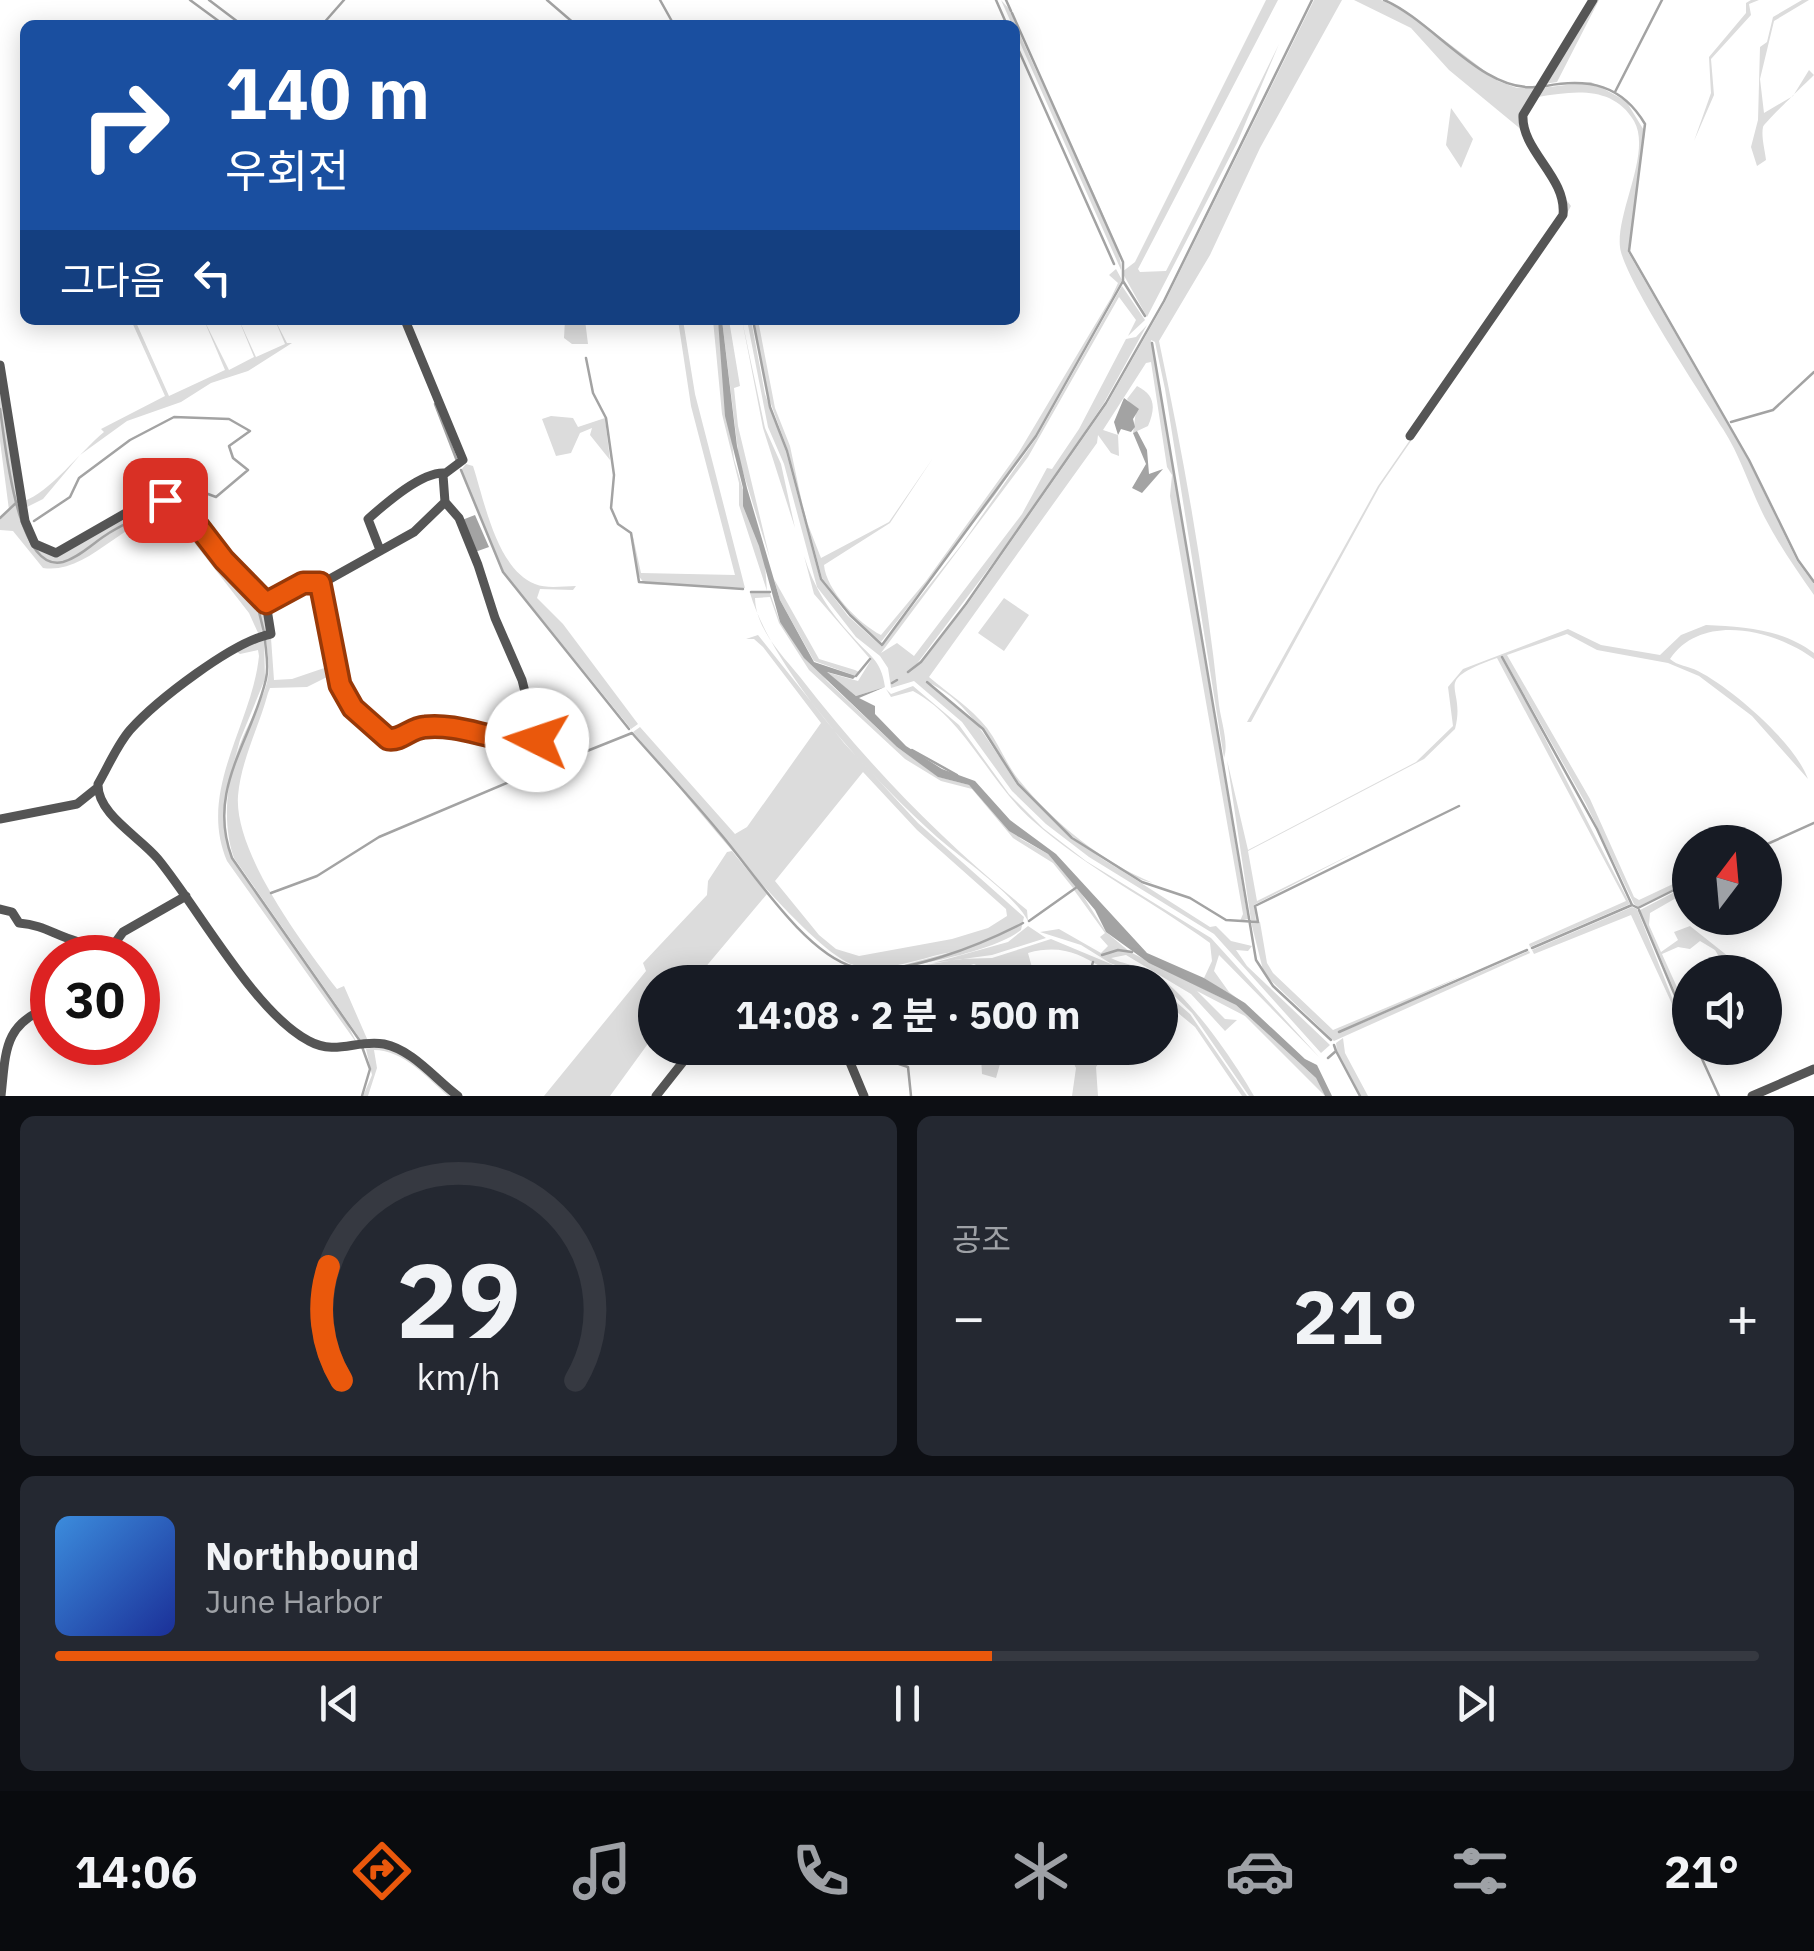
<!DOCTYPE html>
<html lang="ko">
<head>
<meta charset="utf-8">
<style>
  body { margin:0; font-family:"IBM Plex Sans","Noto Sans KR",sans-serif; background:#242831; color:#f1f3f6; height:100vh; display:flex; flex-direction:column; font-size:38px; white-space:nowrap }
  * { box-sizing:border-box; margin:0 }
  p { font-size:32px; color:#9ea1a6 }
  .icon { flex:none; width:55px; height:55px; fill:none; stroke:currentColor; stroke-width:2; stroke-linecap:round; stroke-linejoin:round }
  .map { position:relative; height:1096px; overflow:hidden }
  .panel { display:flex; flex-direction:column; gap:20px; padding:20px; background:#0d0f14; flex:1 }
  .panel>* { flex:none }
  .hud { position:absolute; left:20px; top:20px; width:1000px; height:305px; border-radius:15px; box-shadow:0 5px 25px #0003; background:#1a4fa0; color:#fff; overflow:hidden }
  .needle { width:65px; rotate:16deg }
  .tools { position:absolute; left:1672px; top:825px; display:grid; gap:20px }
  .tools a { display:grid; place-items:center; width:110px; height:110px; border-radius:50%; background:#171b24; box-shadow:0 5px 25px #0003; font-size:50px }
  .speed { position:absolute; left:30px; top:935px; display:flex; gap:20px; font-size:50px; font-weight:700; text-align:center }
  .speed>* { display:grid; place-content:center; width:130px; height:130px; border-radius:50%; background:#171b24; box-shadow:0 5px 25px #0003; line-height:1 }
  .speed .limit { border:15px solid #d22; background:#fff; color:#111 }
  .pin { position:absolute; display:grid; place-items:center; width:85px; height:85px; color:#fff; margin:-42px; border-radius:20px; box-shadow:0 5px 15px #0006 }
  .me { position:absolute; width:110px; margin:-55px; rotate:274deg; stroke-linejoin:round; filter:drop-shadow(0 0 8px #0008) }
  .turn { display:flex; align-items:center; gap:35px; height:210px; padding:0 40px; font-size:45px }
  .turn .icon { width:130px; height:130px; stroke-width:2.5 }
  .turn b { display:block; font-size:70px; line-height:85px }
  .then { display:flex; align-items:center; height:95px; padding:0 40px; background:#0003; gap:20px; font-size:38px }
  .big { font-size:75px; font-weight:700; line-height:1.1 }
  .panel .tile { flex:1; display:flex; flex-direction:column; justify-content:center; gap:15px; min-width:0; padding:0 35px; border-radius:15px; background:#242831 }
  .panel .dial { align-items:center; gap:0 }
  .dial svg { height:260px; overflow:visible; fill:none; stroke:#363941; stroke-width:7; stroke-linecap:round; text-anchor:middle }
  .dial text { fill:#f1f3f6; stroke:none }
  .song { display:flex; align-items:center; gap:30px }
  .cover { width:120px; height:120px; border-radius:15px; background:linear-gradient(135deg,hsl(210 70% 55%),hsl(230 70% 35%)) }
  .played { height:10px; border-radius:5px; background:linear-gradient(90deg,#ea580c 55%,#363941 55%) }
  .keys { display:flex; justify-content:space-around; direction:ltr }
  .heat { display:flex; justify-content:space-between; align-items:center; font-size:55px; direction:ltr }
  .panel .tiles { flex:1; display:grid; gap:20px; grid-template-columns:1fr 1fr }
  .tile:last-child { grid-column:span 2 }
  .trip { position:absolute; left:638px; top:965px; width:540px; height:100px; border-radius:50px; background:#171b24; box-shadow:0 5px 25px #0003; font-weight:700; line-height:100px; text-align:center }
  .tabs { display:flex; height:160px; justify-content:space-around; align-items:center; background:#090b0e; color:#9ea1a6 }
  .tabs .icon { width:70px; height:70px }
  .tabs .selected { color:#ea580c }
  .tabs b { font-size:45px; color:#f1f3f6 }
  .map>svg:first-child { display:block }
</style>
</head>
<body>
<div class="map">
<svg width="1814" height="1096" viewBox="0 0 1814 1096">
  <rect width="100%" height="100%" fill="#fff"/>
  <path fill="#dcdcdc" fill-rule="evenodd" d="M1001 0 1011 11C1024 55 1126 245 1121 270Z
    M1266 0H1278L1138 269 1140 272 1166 271C1205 196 1241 121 1279 44L1237 143 1147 317 1122 272 1135 262Z
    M1314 0H1342L1260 148 1210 255 1159 341C1184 459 1206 583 1219 705 1221 721 1229 743 1224 758L1165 389 1155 342 1151 340 1248 919 1240 921 1243 914 1170 496 1172 475 1167 467 1151 362 1146 363 1103 430 1118 435 1119 456 1111 453 1098 435 1097 443 929 677C948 693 971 708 987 728 999 744 1006 764 1019 780 1054 823 1102 862 1153 883 1107 872 1048 818 1018 782 988 746 972 701 925 681L983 730 1017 785 1072 839 1210 927 1216 926 1231 941 1252 946 1248 951 1236 950 1247 966 1330 1045 1321 1053 1214 934 1089 857 1046 824 1012 791 962 722 914 681 891 688 888 668 880 656 856 637 817 587 784 464 768 427 747 320H751L765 394 786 452 820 579 848 616 881 646 962 544 1037 437 1122 286 1145 320 1128 336 1136 320 1119 297 1028 457 881 653 897 643 914 656 1022 514 1047 468 1052 469 1079 429 1126 339 1136 337 1147 325 1104 403 1023 523 910 673 967 605 1107 404 1165 302Z
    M1354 0H1381L1410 14 1498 81 1517 88H1538L1529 100 1523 131 1449 70 1411 28Z
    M1594 0H1599L1557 82 1544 84Z
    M1751 0H1759L1749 4 1751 15 1711 59 1714 95 1694 141 1711 93 1709 57 1746 13V3Z
    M1802 0H1809L1774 21 1760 79 1764 113 1793 96 1809 70 1814 75C1806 83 1764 123 1763 127 1761 137 1765 150 1766 160L1757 166 1751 147 1758 120 1760 47 1767 42 1773 17Z
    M1591 82 1626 101 1645 132 1628 252 1748 460 1797 561 1814 584V595C1797 571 1779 545 1765 518 1750 489 1741 457 1723 429 1705 400 1623 277 1620 247 1616 212 1652 152 1634 121 1613 85 1573 91 1538 97L1541 88Z
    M1451 108 1473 139 1461 168 1446 145Z
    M1565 198 1571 206 1564 219 1380 486 1251 722H1247L1378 486 1550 238Z
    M1116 269 1122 280 1035 436 995 495 881 642 850 615 822 578 788 451 767 393 754 320H758L775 408 790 446 805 517 821 558 889 522 933 458 890 523 824 565C826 590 859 624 881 635L926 581 1019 452 1111 298 1118 283 1109 275Z
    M131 320H135L169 396 225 370 204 320 229 370 254 357 239 320 256 357 285 344 275 320 287 343H292L248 371 211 383 181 402 127 421 80 455 43 499 25 508 24 501C49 493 81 451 104 432L101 429 165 396Z
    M565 320H585L588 344H572L564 338Z
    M678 320H683L695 394 745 588 645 584 637 574 632 532 641 573 735 575 691 406Z
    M713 320H718L734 459 765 564 767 591 739 505V483L722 414Z
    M722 320H729L740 386 734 388 738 426 770 559 739 459Z
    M742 320 765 428 781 464 795 528 763 428Z
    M0 372C6 412 13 539 50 555L138 507 174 503 265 604 270 622 266 634 264 628 259 635 249 613 172 514C126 514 90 575 43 568L13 531 0 530V518L9 510 0 441Z
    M1137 386C1155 395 1156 407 1148 426L1133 433 1136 411 1127 399Z
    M551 416 573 418 578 427 605 418 610 460 590 435 592 428 580 433 571 453 556 456 542 419Z
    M466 464 473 466C485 503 497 569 535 584 547 589 563 586 576 586L573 590 540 589 537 598 563 624 638 724 631 729 504 572 461 470Z
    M804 556C814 588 829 611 852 636 869 656 881 659 885 687L856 696 826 672 858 681 871 660 814 594Z
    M774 579 819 659 855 670 859 672 856 676 814 661 780 600Z
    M750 593H770L780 622 827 681 897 747 939 777 969 785 1021 839 1048 854 1076 887 1073 888 1053 863 1013 838 972 789 941 781 905 759 809 670 779 623 770 597 755 598C756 629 781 654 800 677 869 766 939 838 1027 910L1028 921C1013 893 962 859 937 837 874 781 774 673 750 593Z
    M1004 598 1029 615 1004 651 978 633Z
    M1706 625C1745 627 1782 629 1814 653V659C1775 630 1702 612 1670 659 1678 666 1688 666 1698 671 1733 689 1795 743 1808 779L1752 716 1699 676 1668 663 1597 650 1567 634 1507 655 1590 799 1634 897 1639 900 1690 876V881L1638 907 1634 904 1586 804 1502 655 1630 904 1530 947 1529 944 1626 901 1497 658C1428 683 1467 684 1455 729L1424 759 1248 851 1257 901 1360 850 1254 905 1256 921 1251 920 1227 760 1248 850 1416 762 1453 726 1448 687 1463 669 1568 629 1601 645 1660 655 1681 635Z
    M758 635 844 743 918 823 1024 917 1021 930C988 956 893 968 850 977L857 968 900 966 952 952C922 957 886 974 854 965 808 952 672 777 633 732L640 727 735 834 747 827 821 723 763 647 754 639H746ZM863 772 917 830 1006 909 1007 916 988 928 952 939 859 956 836 949 819 935 775 881Z
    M264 637 265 679 240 740 227 788 224 828 232 859 341 1012 358 1045 227 861C197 790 252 725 259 656L258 650 240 654 234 650Z
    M271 638 274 680 292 679 333 665 335 673 307 687 270 688 268 693C259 727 241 760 238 796 234 853 303 944 337 989L344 986 368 1041 363 1043 234 858C220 818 228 767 247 728 255 711 264 697 268 678 270 665 267 652 266 639Z
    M913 686 959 725 1009 794 1043 828 1086 861 1211 938 1320 1058 1219 955 1214 971 1229 992 1255 1012 1204 978 1212 961 1210 943C1151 900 1087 869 1032 820 989 782 965 719 913 691L891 697 886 689 891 694Z
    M732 851 767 894 693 982H655V1034L610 1096H544L646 971 643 963 707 895 708 881 727 852Z
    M1690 884V890L1650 913 1649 925 1661 952 1678 940 1674 932 1690 926 1748 972H1728L1715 950 1700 941 1690 949 1678 947 1662 954 1690 1016V1027L1640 910Z
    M1078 888 1106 932 1130 952 1236 1005 1316 1078 1325 1096 1245 1016 1197 991 1225 1019 1237 1020 1225 1031 1191 994 1126 955 1111 958C1122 964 1136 965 1148 970 1183 986 1235 1062 1254 1096H1249L1192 1013 1160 982 1110 963 1081 945 1040 932 1059 929 1101 953 1108 946 1100 937 1105 933 1074 890Z
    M1632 907 1637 909 1690 1043 1631 915 1534 954 1532 950Z
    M1251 922H1260L1267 963 1273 973 1333 1030 1464 975 1339 1033 1529 951 1530 953 1334 1041 1264 974Z
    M1028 926 1046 938 992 955 933 963 1008 942Z
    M1051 939 1154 982C1098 983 1087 937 1028 953L1036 982H1021L1012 970 993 973 974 964 932 976V982L912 977 880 982H830L960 959 992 958Z
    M1160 988 1190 1014 1247 1096H1242L1195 1027 1160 998Z
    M1343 1038 1345 1053 1368 1096H1361L1337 1051 1336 1043Z
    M380 1046 403 1054 454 1096H448C427 1078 404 1050 374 1050L377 1068 368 1096H363L372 1075 366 1049Z
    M1035 1048H1102L1106 1053 1096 1067 1098 1096H1072L1076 1068 1070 1056 1002 1057 996 1078 982 1074 981 1056Z"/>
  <path fill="#a3a3a3" d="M718 320H722L737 446 747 488 780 600 814 662 856 676 853 679 827 672 856 696 885 687 859 698 875 706V714L906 746 942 769 975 781 1010 820 1056 854 1147 953 1204 978 1245 1003 1305 1059 1317 1065 1332 1096H1325L1316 1078 1236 1005 1149 963 1106 932 1095 910 1048 854 1009 831 969 785 938 777 897 747 804 658 780 622 759 546 743 506V488L725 416Z
    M1124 398 1139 409 1133 419 1135 427 1131 432 1121 429 1118 435 1114 422Z
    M1137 431 1147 450 1149 474 1163 469 1142 493 1132 488 1146 464 1133 433Z
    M475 515 489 547 475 552 462 520Z"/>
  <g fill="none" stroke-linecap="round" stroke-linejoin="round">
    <path stroke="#a3a3a3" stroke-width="2.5" d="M190 0 224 25
      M209 0 242 25
      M547 0 576 25
      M660 0 674 25
      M996 0 1007 25
      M1006 0 1011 11
      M1384 0C1432 20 1482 92 1535 87
      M1012 13 1123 262V281L1145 316
      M322 25 344 0
      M1015 42 1114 264
      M1546 86C1589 78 1622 85 1645 124L1629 251 1749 460 1798 560 1814 582
      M1615 92 1662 0
      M753 320 770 407 787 451 821 579 850 615 882 645 1036 436 1123 281
      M1152 343 1256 960 1273 986 1331 1040
      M586 358 593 393 606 418 614 475 611 508 618 524 631 533 639 582 743 589
      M435 404 457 461
      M0 409C5 440 16 574 63 562 80 557 94 542 109 533 125 523 141 516 158 508
      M1731 422 1773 410 1814 372
      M461 470 503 572 629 729
      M0 518 17 502
      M34 521 70 497 79 478 130 440 174 417 229 419 250 431 229 446 233 458 248 470 216 497 200 491 183 504
      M191 526 258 608 264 632
      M751 592H770
      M265 640C266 653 269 666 266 679 252 741 206 789 232 858L360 1041 370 1069 362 1096
      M1502 657 1597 829 1632 905
      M908 672 921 662 966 604 1106 403 1164 301 1312 0
      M856 676 870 659
      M927 682 983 729 1018 784 1072 838 1142 882 1190 898 1226 920 1258 922 1255 906 1459 806
      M892 683 897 680
      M912 750 957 775
      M1765 845 1814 823
      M271 893 317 876 379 837 514 780 551 771 577 755 632 733C661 766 691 798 719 832 752 870 804 953 854 967 900 979 984 943 1023 923
      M1639 910 1690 1031
      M1029 921 1077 887
      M1532 948 1632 905 1638 908 1690 882
      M1102 955 1118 950 1132 952
      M1087 982 1093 962
      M1339 1032 1527 950
      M893 1048 899 1064 908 1067 911 1096
      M1697 1048 1719 1096
      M1336 1051 1360 1096
      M1328 1058 1336 1051 1334 1045"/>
    <path stroke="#555" stroke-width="9" d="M0 365 25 521 35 544 56 553 138 506 175 502 266 603 271 634C233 641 156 701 130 730 117 745 108 767 98 784 97 814 140 837 158 859 199 909 255 1013 309 1041 336 1056 357 1039 384 1044 413 1050 435 1079 458 1096
      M1410 436 1563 215C1567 177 1521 151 1523 115L1593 0
      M380 550 368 519C385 504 422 471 445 473
      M320 583 340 685 353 708 388 739C402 741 410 728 425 726 464 723 498 745 537 740L522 680 495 618 478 565 459 518 445 502
      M266 603 303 583 328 580 414 532 445 502 443 475 463 460 405 320
      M0 819 77 804 97 788
      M0 909 12 912 19 923C44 925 54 935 76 941L84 958
      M104 958 123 932 186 896
      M844 1048 864 1096
      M1 1096C6 1051 3 1023 52 1006
      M656 1096 694 1048
      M1752 1096 1814 1069"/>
  </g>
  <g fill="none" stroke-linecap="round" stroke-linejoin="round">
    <g stroke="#983908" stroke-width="25">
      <path id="route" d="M165 500 181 504 224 560 266 603 303 583H320L340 685 353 708 388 739C402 741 410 728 425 727 464 723 498 745 537 740"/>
    </g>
    <use href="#route" stroke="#ea580c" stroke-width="18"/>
  </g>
</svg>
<div class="tools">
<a><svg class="needle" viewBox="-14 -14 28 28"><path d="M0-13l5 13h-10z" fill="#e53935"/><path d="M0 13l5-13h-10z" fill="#9ea1a6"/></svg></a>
<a><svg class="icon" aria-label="sound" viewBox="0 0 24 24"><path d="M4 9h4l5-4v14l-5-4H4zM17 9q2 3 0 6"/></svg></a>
</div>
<div class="speed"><div class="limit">30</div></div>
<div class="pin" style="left:165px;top:500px;background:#d93025"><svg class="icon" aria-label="arrive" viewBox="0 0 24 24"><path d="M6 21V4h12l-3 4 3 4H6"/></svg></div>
<svg class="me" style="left:537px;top:740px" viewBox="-20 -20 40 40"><circle r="19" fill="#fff"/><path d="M0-13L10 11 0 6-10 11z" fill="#ea580c"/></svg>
<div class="trip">14:08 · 2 분 · 500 m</div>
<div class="hud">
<div class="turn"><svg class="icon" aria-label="right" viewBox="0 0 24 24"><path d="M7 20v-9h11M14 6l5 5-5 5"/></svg><div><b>140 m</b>우회전</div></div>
<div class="then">그다음<svg class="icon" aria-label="left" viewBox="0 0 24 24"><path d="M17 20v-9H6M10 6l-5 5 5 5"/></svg></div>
</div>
</div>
<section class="panel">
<div class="tiles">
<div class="tile dial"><svg viewBox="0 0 100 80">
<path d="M14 69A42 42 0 1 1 86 69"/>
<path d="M14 69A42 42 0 0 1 10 34" stroke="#ea580c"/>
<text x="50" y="56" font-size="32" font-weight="700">29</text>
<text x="50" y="72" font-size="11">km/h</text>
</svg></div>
<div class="tile"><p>공조</p>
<div class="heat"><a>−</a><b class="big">21°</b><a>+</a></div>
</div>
<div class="tile">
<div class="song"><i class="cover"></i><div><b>Northbound</b><p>June Harbor</p></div></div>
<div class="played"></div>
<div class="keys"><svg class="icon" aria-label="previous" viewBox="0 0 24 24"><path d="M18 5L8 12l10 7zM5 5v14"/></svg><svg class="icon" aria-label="pause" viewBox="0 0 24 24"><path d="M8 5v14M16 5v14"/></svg><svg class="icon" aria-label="next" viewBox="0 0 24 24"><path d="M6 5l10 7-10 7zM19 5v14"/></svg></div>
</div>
</div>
</section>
<nav class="tabs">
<b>14:06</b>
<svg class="icon selected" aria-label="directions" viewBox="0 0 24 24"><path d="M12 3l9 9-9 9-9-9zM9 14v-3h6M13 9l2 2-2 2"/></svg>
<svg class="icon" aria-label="music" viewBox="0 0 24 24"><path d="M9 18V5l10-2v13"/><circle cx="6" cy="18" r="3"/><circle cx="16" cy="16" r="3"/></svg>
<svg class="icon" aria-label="phone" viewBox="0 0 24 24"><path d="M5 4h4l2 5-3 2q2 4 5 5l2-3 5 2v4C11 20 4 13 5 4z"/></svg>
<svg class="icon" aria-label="climate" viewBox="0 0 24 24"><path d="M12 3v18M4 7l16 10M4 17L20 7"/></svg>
<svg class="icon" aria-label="car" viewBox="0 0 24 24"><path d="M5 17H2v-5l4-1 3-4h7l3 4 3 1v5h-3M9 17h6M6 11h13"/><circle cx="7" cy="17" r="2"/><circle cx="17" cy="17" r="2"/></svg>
<svg class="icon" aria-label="filters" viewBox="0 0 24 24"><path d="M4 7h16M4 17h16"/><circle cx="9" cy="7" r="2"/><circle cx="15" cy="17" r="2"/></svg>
<b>21°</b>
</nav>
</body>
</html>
